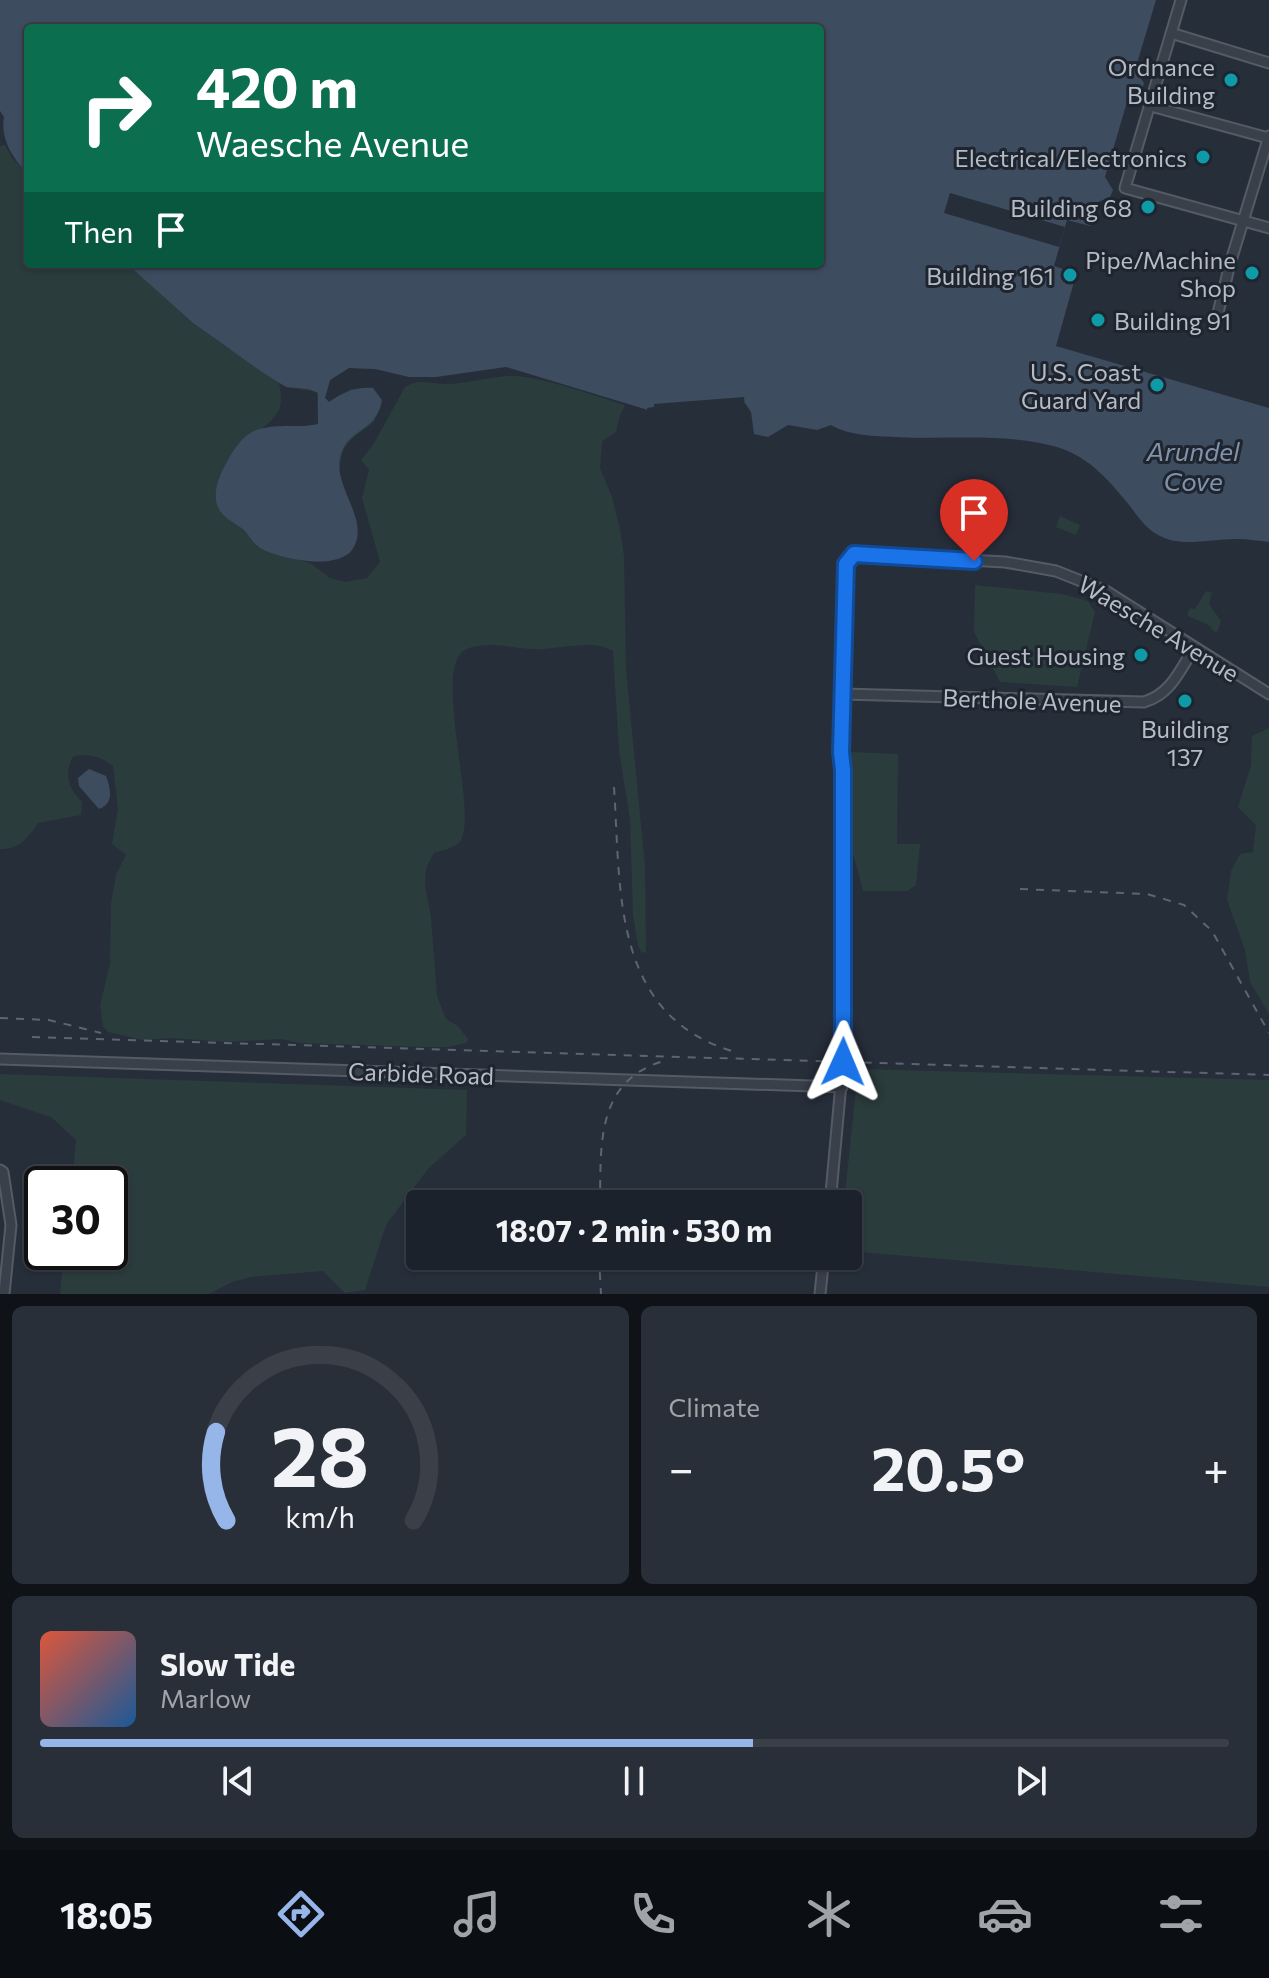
<!DOCTYPE html>
<html lang="en">
<head>
<meta charset="utf-8">
<style>
  body { margin:0; font-family:Commissioner,sans-serif; background:#292f38; color:#f1f3f6; height:100vh; display:flex; flex-direction:column; font-size:30px; white-space:nowrap }
  * { box-sizing:border-box; margin:0 }
  p { font-size:26px; color:#a0a4a9 }
  .icon { flex:none; width:44px; height:44px; fill:none; stroke:currentColor; stroke-width:2; stroke-linecap:round; stroke-linejoin:round }
  .map { position:relative; height:1294px; overflow:hidden }
  .panel { display:flex; flex-direction:column; gap:12px; padding:12px; background:#0f1318; flex:1 }
  .panel>* { flex:none }
  .top-card { position:absolute; left:24px; top:24px; width:800px; height:244px; border-radius:8px; box-shadow:0 2px 6px #0004,0 0 0 2px #3a3f48; background:#0b6e4f; color:#fff; overflow:hidden }
  .speed { position:absolute; left:24px; top:1166px; display:flex; gap:16px; font-size:40px; font-weight:700; text-align:center }
  .speed>* { display:grid; place-content:center; width:104px; height:104px; border-radius:50%; background:#1c222c; box-shadow:0 2px 6px #0004,0 0 0 2px #3a3f48; line-height:1 }
  .speed .limit { border:4px solid #111; border-radius:12px; background:#fff; color:#111 }
  .pin { position:absolute; display:grid; place-items:center; width:68px; height:68px; color:#fff; margin:-82px -34px; border-radius:50% 50% 50% 0; rotate:-45deg; box-shadow:0 0 8px #0007 }
  .pin .icon { rotate:45deg }
  .me { position:absolute; width:88px; margin:-44px; rotate:1deg; stroke-linejoin:round; filter:drop-shadow(0 0 6px #0008) }
  .turn { display:flex; align-items:center; gap:28px; height:168px; padding:0 40px; font-size:36px }
  .turn .icon { width:104px; height:104px; stroke-width:2.5 }
  .turn b { display:block; font-size:56px; line-height:68px }
  .then { display:flex; align-items:center; height:76px; padding:0 40px; background:#0003; gap:16px; font-size:30px }
  .big { font-size:60px; font-weight:700; line-height:1.1 }
  .panel .widget { flex:1; display:flex; flex-direction:column; justify-content:center; gap:12px; min-width:0; padding:0 28px; border-radius:12px; background:#292f38 }
  .panel .dial { align-items:center; gap:0 }
  .dial svg { height:208px; overflow:visible; fill:none; stroke:#3a3f48; stroke-width:7; stroke-linecap:round; text-anchor:middle }
  .dial text { fill:#f1f3f6; stroke:none }
  .song { display:flex; align-items:center; gap:24px }
  .cover { width:96px; height:96px; border-radius:12px; background:linear-gradient(135deg,hsl(10 70% 55%),hsl(210 70% 35%)) }
  .played { height:8px; border-radius:4px; background:linear-gradient(90deg,#96b6ea 60%,#3a3f48 60%) }
  .keys { display:flex; justify-content:space-around; direction:ltr }
  .heat { display:flex; justify-content:space-between; align-items:center; font-size:44px; direction:ltr }
  .panel .tiles { flex:1; display:grid; gap:12px; grid-template-columns:1fr 1fr }
  .widget:last-child { grid-column:span 2 }
  .trip { position:absolute; left:406px; top:1190px; width:456px; height:80px; border-radius:8px; background:#1c222c; box-shadow:0 2px 6px #0004,0 0 0 2px #3a3f48; font-weight:700; line-height:80px; text-align:center }
  .tab-bar { display:flex; height:128px; justify-content:space-around; align-items:center; background:#0b0e12; color:#a0a4a9 }
  .tab-bar .icon { width:56px; height:56px }
  .tab-bar .current { color:#96b6ea }
  .tab-bar b { font-size:36px; color:#f1f3f6 }
  .map>svg:first-child { display:block }
</style>
</head>
<body>
<div class="map">
<svg width="1269" height="1294" viewBox="0 0 1269 1294">
  <rect width="100%" height="100%" fill="#262e3a"/>
  <path fill="#2b3c3d" d="M5 145 12 158 28 174V264H127L193 323 229 349 375 369 349 368 330 380 325 398 329 402 351 389 373 388 375 421C356 437 342 440 340 467L301 428 318 424 317 392 286 387 279 383C283 403 282 412 264 427 259 431 252 431 247 436 234 448 226 462 218 478L246 531 257 547 310 563 330 578 346 582 367 578 380 562 362 498 369 470 361 460 373 445 405 387C420 377 432 385 448 384 468 383 489 377 510 376 535 374 599 397 625 405L620 415 616 432 602 441 600 468 612 497 620 529 624 556 626 670 645 866 646 952 642 953 638 946 633 915 630 819 619 751 613 651C592 638 559 650 534 649 513 649 488 640 467 649 430 663 478 809 461 840 457 848 442 850 434 853L426 868 425 885 431 917 437 996 446 1019 458 1026 468 1039 467 1043 448 1047H427L300 1043 281 1039 226 1042 171 1038 142 1040 108 1032 103 1026 100 1005 110 964 111 904 116 875 126 855 112 844 118 809 113 766C102 757 87 752 73 757 63 775 69 788 82 802L81 815 38 823C27 839 20 849 0 849V146Z
    M1060 516 1080 525 1076 535 1056 527Z
    M975 585 1062 594 1088 601 1095 612 1077 687 1000 682 974 632Z
    M1206 591 1212 593 1209 604 1221 621 1218 631 1214 632 1210 626 1188 616V611L1191 608 1195 609Z
    M1269 728V1014L1250 982 1245 950 1227 900 1231 871 1240 854 1253 852 1256 825 1238 807 1251 765 1252 736Z
    M850 752 898 754 897 844H920L916 885 907 891H863L850 842Z
    M858 1069 1269 1080V1287L848 1251V1204H844Z
    M0 1074 467 1090 466 1135 428 1169 386 1225 365 1290 345 1293 323 1271 251 1277 232 1282 209 1294H60L64 1252H110V1184H72L76 1140 51 1117 0 1100Z"/>
  <path fill="#3e4c60" d="M0 0H1156L1135 70 1144 83 1142 91 1129 95 1105 177 1113 190 1110 197 1098 202 1090 226 1067 220 1054 266 1066 270 1064 279 1074 282 1056 346 1269 408V542C1259 541 1249 539 1239 539 1214 538 1182 548 1160 536 1147 530 1138 517 1130 506 1107 478 1086 453 1049 445 1000 433 947 440 896 437 875 436 850 436 831 425L817 430 788 425 768 437 754 434 751 412 745 403 648 410 506 367 436 377H409L375 369 349 368 330 380 325 398 329 402C344 392 355 387 373 388L382 400C377 431 351 428 342 451 328 484 373 519 352 550 336 571 280 559 260 548 253 544 250 536 244 530 237 524 225 519 220 511 211 498 218 477 225 465 231 454 240 438 252 432 272 422 297 429 318 424V393L309 389 286 387 262 372 193 323 127 264H820V28H28V174C13 159 0 139 4 117L0 111Z
    M89 769 106 776C111 789 114 804 99 809L79 786 78 778Z"/>
  <path fill="#262e3a" d="M950 193 1065 227 1059 247 944 213Z
    M744 397 745 408 648 414 647 408 654 407V404Z"/>
  <g fill="none" stroke-linecap="round" stroke-linejoin="round">
    <g stroke="#555b65" stroke-width="13">
      <path id="street" d="M1181 0 1125 188 1269 228
        M1171 33 1269 63
        M1151 106 1268 138
        M1217 317 1230 264 1269 136
        M843 694 1144 702C1171 694 1180 670 1194 648
        M0 1059 842 1087
        M0 1170 3 1172 11 1225 4 1294
        M830 1204 843 1062V770L841 752 846 564 854 554 1005 562 1056 571 1106 591 1269 694
        M820 1294 824 1256"/>
    </g>
    <use href="#street" stroke="#3a404a" stroke-width="9"/>
    <path stroke="#5c6571" stroke-width="2" stroke-dasharray="8 8" stroke-linecap="butt" d="M614 787C621 891 611 1016 735 1052
      M1020 889 1147 894 1184 905 1212 931 1269 1033
      M0 1018 49 1020 101 1033
      M32 1037 1269 1075
      M600 1204C601 1145 595 1079 667 1060
      M599 1256 601 1294"/>
  </g>
  <g fill="none" stroke-linecap="round" stroke-linejoin="round">
    <g stroke="#114b97" stroke-width="20">
      <path id="route" d="M843 1062V770L841 752 846 564 854 554 974 561"/>
    </g>
    <use href="#route" stroke="#1a73e8" stroke-width="14"/>
  </g>
  <g fill="#0f9aa8" stroke="#1f252f" stroke-width="3">
    <circle cx="1231" cy="80" r="8"/>
    <circle cx="1203" cy="157" r="8"/>
    <circle cx="1148" cy="207" r="8"/>
    <circle cx="1252" cy="273" r="8"/>
    <circle cx="1070" cy="275" r="8"/>
    <circle cx="1098" cy="320" r="8"/>
    <circle cx="1157" cy="385" r="8"/>
    <circle cx="1141" cy="655" r="8"/>
    <circle cx="1185" cy="701" r="8"/>
  </g>
  <g text-anchor="middle" dominant-baseline="central" stroke-width="6" stroke-linejoin="round" paint-order="stroke">
    <g font-size="24" fill="#b6bcc6" stroke="#1f252f" text-anchor="end">
      <text x="1215" y="66">Ordnance<tspan x="1215" dy="28">Building</tspan></text>
      <text x="1187" y="157">Electrical/Electronics</text>
      <text x="1132" y="207">Building 68</text>
      <text x="1236" y="259">Pipe/Machine<tspan x="1236" dy="28">Shop</tspan></text>
      <text x="1054" y="275">Building 161</text>
      <text x="1114" y="320" text-anchor="start">Building 91</text>
      <text x="1141" y="371">U.S. Coast<tspan x="1141" dy="28">Guard Yard</tspan></text>
      <text x="1125" y="655">Guest Housing</text>
      <text x="1185" y="728" text-anchor="middle">Building<tspan x="1185" dy="28">137</tspan></text>
    </g>
    <g font-size="24" fill="#b6bcc6" stroke="#1f252f">
      <text transform="translate(1159 628) rotate(31)">Waesche Avenue</text>
      <text transform="translate(1032 700) rotate(2)">Berthole Avenue</text>
      <text transform="translate(421 1073) rotate(2)">Carbide Road</text>
    </g>
    <g font-size="26" font-style="italic" fill="#8192aa" stroke="#1f252f">
      <text x="1193" y="450">Arundel<tspan x="1193" dy="30">Cove</tspan></text>
    </g>
  </g>
</svg>
<div class="speed"><div class="limit">30</div></div>
<div class="pin" style="left:974px;top:561px;background:#d93025"><svg class="icon" aria-label="arrive" viewBox="0 0 24 24"><path d="M6 21V4h12l-3 4 3 4H6"/></svg></div>
<svg class="me" style="left:843px;top:1062px" viewBox="-20 -20 40 40"><path d="M0-17L14 15 0 8-14 15z" fill="#1a73e8" stroke="#fff" stroke-width="4"/></svg>
<div class="trip">18:07 · 2 min · 530 m</div>
<div class="top-card">
<div class="turn"><svg class="icon" aria-label="right" viewBox="0 0 24 24"><path d="M7 20v-9h11M14 6l5 5-5 5"/></svg><div><b>420 m</b>Waesche Avenue</div></div>
<div class="then">Then<svg class="icon" aria-label="arrive" viewBox="0 0 24 24"><path d="M6 21V4h12l-3 4 3 4H6"/></svg></div>
</div>
</div>
<section class="panel">
<div class="tiles">
<div class="widget dial"><svg viewBox="0 0 100 80">
<path d="M14 69A42 42 0 1 1 86 69"/>
<path d="M14 69A42 42 0 0 1 10 35" stroke="#96b6ea"/>
<text x="50" y="56" font-size="32" font-weight="700">28</text>
<text x="50" y="72" font-size="11">km/h</text>
</svg></div>
<div class="widget"><p>Climate</p>
<div class="heat"><a>−</a><b class="big">20.5°</b><a>+</a></div>
</div>
<div class="widget">
<div class="song"><i class="cover"></i><div><b>Slow Tide</b><p>Marlow</p></div></div>
<div class="played"></div>
<div class="keys"><svg class="icon" aria-label="previous" viewBox="0 0 24 24"><path d="M18 5L8 12l10 7zM5 5v14"/></svg><svg class="icon" aria-label="pause" viewBox="0 0 24 24"><path d="M8 5v14M16 5v14"/></svg><svg class="icon" aria-label="next" viewBox="0 0 24 24"><path d="M6 5l10 7-10 7zM19 5v14"/></svg></div>
</div>
</div>
</section>
<nav class="tab-bar">
<b>18:05</b>
<svg class="icon current" aria-label="directions" viewBox="0 0 24 24"><path d="M12 3l9 9-9 9-9-9zM9 14v-3h6M13 9l2 2-2 2"/></svg>
<svg class="icon" aria-label="music" viewBox="0 0 24 24"><path d="M9 18V5l10-2v13"/><circle cx="6" cy="18" r="3"/><circle cx="16" cy="16" r="3"/></svg>
<svg class="icon" aria-label="phone" viewBox="0 0 24 24"><path d="M5 4h4l2 5-3 2q2 4 5 5l2-3 5 2v4C11 20 4 13 5 4z"/></svg>
<svg class="icon" aria-label="climate" viewBox="0 0 24 24"><path d="M12 3v18M4 7l16 10M4 17L20 7"/></svg>
<svg class="icon" aria-label="car" viewBox="0 0 24 24"><path d="M5 17H2v-5l4-1 3-4h7l3 4 3 1v5h-3M9 17h6M6 11h13"/><circle cx="7" cy="17" r="2"/><circle cx="17" cy="17" r="2"/></svg>
<svg class="icon" aria-label="filters" viewBox="0 0 24 24"><path d="M4 7h16M4 17h16"/><circle cx="9" cy="7" r="2"/><circle cx="15" cy="17" r="2"/></svg>
</nav>
</body>
</html>
